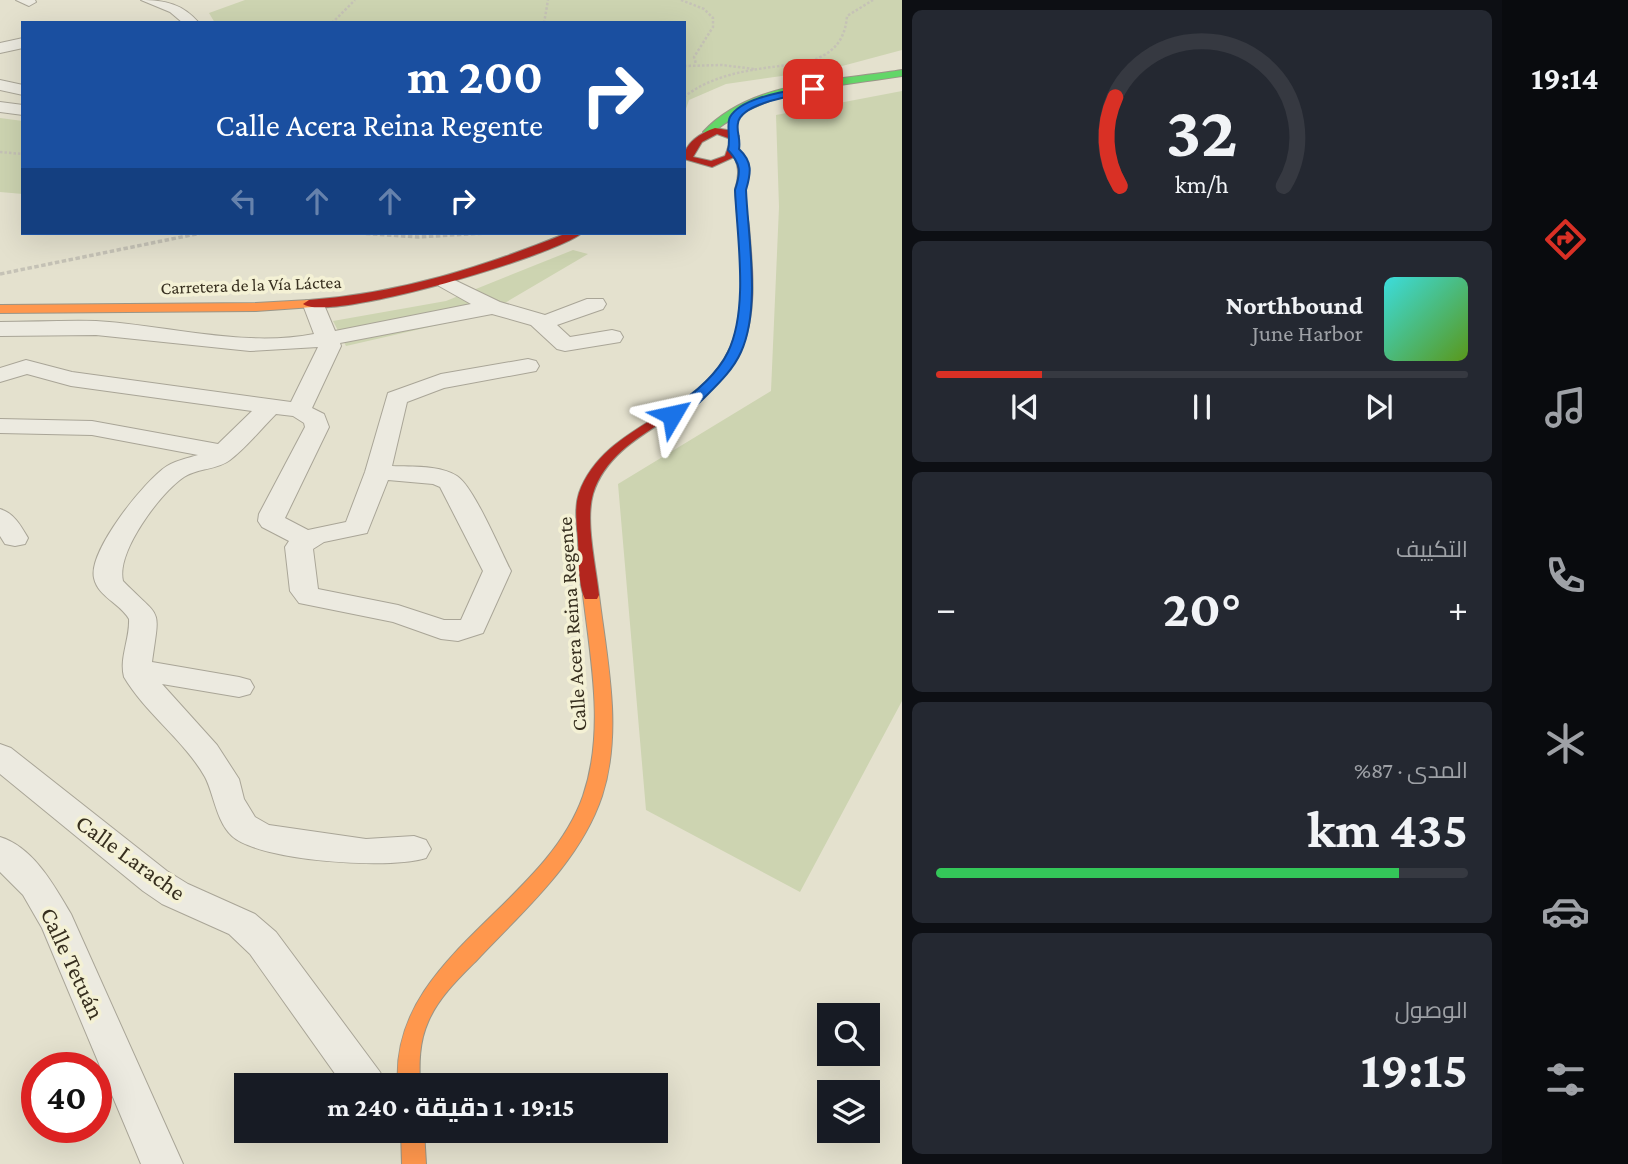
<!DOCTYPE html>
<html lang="ar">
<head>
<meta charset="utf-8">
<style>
  body { margin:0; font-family:"Crimson Pro",Cairo,serif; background:#242831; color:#f1f3f6; direction:rtl; height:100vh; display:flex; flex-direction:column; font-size:26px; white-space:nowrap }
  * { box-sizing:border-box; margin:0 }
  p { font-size:23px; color:#9ea1a6 }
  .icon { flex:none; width:38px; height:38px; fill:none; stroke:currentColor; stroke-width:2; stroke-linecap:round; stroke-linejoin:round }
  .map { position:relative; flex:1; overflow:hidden; direction:ltr }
  .sheet { display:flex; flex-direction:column; gap:10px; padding:10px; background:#0d0f14; width:600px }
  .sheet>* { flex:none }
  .guide { position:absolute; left:21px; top:21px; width:665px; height:214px; border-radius:0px; box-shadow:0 7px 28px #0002; direction:rtl; background:#1a4fa0; color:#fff; overflow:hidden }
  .tools { position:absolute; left:817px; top:1003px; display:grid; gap:14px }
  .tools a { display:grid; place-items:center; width:63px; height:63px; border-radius:0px; background:#171b24; box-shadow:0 7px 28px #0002; font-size:35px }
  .speed { position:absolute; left:21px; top:1052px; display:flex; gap:14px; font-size:35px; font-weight:700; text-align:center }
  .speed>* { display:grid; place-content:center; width:91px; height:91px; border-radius:50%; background:#171b24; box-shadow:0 7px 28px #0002; line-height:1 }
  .speed .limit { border:10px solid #d22; background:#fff; color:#111 }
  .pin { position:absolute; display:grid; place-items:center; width:60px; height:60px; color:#fff; margin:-30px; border-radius:14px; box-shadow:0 4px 10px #0006 }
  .me { position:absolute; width:77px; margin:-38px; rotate:54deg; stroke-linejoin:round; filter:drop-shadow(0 0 5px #0008) }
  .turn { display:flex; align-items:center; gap:24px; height:147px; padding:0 28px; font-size:32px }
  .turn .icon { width:91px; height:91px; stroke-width:2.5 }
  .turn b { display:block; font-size:49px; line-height:60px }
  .lanes { display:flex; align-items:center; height:66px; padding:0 28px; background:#0003; justify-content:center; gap:35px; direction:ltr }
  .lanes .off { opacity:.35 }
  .big { font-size:52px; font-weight:700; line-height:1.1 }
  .sheet .widget { flex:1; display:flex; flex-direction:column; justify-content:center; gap:10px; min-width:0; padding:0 24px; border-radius:10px; background:#242831 }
  .sheet .dial { align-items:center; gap:0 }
  .dial svg { height:182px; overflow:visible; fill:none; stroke:#363941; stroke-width:7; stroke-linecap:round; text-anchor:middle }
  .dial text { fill:#f1f3f6; stroke:none }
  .song { display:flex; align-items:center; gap:21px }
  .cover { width:84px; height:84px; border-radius:10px; background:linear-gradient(135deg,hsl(180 70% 55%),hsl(90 70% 35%)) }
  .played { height:7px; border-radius:4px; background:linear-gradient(90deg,#d93025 20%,#363941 20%) }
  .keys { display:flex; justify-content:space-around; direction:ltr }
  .heat { display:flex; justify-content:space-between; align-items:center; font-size:38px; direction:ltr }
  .charge { height:10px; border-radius:5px; background:linear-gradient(90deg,#34c759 87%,#363941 0) }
  .trip { position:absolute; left:234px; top:1073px; width:434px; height:70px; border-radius:0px; background:#171b24; box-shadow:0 7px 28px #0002; font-weight:700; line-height:70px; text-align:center; direction:rtl }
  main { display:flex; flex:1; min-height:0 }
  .menu { display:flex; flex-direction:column; width:126px; justify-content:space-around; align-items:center; background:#090b0e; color:#9ea1a6 }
  .menu .icon { width:49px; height:49px }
  .menu .on { color:#d93025 }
  .menu b { font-size:32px; color:#f1f3f6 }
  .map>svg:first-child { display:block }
</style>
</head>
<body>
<main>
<nav class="menu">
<b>19:14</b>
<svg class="icon on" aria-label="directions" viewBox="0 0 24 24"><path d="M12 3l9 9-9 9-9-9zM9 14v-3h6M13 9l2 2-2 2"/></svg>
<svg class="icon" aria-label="music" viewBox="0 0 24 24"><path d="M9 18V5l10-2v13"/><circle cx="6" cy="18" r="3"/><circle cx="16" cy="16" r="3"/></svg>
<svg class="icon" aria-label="phone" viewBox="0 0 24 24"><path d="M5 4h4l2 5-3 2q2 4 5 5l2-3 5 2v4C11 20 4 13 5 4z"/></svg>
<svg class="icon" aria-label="climate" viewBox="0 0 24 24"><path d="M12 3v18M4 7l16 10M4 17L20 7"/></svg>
<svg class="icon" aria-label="car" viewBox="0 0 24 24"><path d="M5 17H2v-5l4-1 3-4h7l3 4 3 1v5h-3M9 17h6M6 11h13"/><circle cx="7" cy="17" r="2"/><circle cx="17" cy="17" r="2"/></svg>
<svg class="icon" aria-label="filters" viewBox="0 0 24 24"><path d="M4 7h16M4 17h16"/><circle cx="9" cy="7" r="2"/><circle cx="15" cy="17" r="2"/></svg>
</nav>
<section class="sheet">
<div class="widget dial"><svg viewBox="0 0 100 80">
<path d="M14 69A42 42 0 1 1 86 69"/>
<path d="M14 69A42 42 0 0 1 12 30" stroke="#d93025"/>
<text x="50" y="56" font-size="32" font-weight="700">32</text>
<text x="50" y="72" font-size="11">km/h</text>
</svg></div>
<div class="widget">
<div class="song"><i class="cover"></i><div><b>Northbound</b><p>June Harbor</p></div></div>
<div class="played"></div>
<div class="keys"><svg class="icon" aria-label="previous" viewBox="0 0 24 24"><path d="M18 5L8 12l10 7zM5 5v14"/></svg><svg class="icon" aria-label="pause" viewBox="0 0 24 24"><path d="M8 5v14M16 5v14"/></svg><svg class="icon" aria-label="next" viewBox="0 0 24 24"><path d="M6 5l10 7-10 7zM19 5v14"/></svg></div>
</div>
<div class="widget"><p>التكييف</p>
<div class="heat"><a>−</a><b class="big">20°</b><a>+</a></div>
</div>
<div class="widget"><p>المدى · 87%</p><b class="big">435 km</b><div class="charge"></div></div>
<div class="widget"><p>الوصول</p><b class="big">19:15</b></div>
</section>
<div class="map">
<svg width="902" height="1164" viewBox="0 0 902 1164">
  <rect width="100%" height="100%" fill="#e4e1ce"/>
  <path fill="#cdd4b1" d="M245 0H902V50L831 69 726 84 689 100 684 115V23H215L209 13Z
    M902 91V701L800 892 646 810 618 484 771 391 779 207 776 115Z
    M0 118 23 121V194L0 192Z
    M573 250 588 254 486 314 346 346 333 321 446 301Z"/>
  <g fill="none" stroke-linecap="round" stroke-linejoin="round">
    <g stroke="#a9a597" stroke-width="2">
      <path id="street" d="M16 0H35L36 2 29 6Z
        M141 0C165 0 183 4 199 23H183L170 12Z
        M23 38V48L0 53V43Z
        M0 80 23 85V95L0 90Z
        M0 102 23 105V115L0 112Z
        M446 276 500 302 545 315 587 299H603L606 304 603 309 557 325 570 337 612 330 620 332 623 337 620 342 565 351 557 349 531 325 492 314 340 343 341 346 312 408 324 414 329 427 285 518 308 530 346 522 365 472 388 393 441 374 528 359 536 361 539 366 536 371 444 388 407 402 392 466C412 467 440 465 457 476 474 487 500 550 511 571L483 633 458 641 441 639 393 622 299 603 290 591 285 547 289 541 262 527 258 521 259 514 305 427 304 423 293 416 276 414C261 429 247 447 230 460 217 470 198 468 184 477 160 493 116 552 123 581 162 621 160 604 152 662L239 677 250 680 254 687 250 694 239 697 162 684 217 745 239 779 244 799 255 817 269 825 366 839 414 836 426 840 431 849 426 858C390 870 259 861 232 836 216 821 214 794 205 777 184 740 146 714 124 677 119 658 130 639 129 619 120 603 98 597 94 578 88 551 145 480 167 466 177 460 188 458 198 455L92 435 0 433V419L92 421 218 444 252 411 71 386 27 374 0 382V368L26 360 72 372 291 402 318 347 250 351 96 335 0 336V322C32 322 64 320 96 321 167 325 243 348 314 334L303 305 306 300H322L335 331 471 304 439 286 436 282 439 278ZM388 480 433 484 440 487 483 571 461 620H444L398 605 318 589 313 549 324 542 367 533Z
        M0 509C14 513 21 526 28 538L25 544 15 546 5 544 0 536Z
        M0 744 11 748 167 871 188 884 255 914 276 932 380 1072 386 1085H343L250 954 229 934 162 904 143 891 0 774Z
        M0 837C33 847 54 885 71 914L183 1164H141L42 928 23 895 0 872Z"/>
    </g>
    <g stroke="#999587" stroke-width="2">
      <path id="fast" d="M902 70V76C835 87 765 88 711 134L703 132C751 80 837 81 902 70Z"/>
    </g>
    <g stroke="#999587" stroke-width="2">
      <path id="slow" d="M309 300 315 304 313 307 256 311 0 313V305L256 303Z
        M591 590 599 595C607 661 623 731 602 796 580 862 523 911 477 960 459 978 438 998 428 1022 419 1042 419 1064 420 1085H398C389 958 544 907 583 796 605 732 591 661 583 595Z
        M401 1130H424L426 1164H402Z"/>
    </g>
    <g stroke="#999587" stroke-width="2">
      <path id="jam" d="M715 128 733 131 739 136 737 149 749 168C749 176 746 182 745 189 744 200 747 215 749 226 752 265 758 310 742 348 713 417 615 424 593 494 585 521 596 567 599 595L597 599H585C578 584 579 558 578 541 577 526 574 508 579 493 605 421 700 416 730 348 751 300 738 239 735 189 739 178 740 168 734 157L712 167 684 159C684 143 701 133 715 128ZM717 134 731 139 725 156 711 161 693 157 702 142Z
        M567 233H582C554 256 328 323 303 304L309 300C400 293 483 267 567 233Z"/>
    </g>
    <path stroke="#c5c2b6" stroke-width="2.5" stroke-dasharray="2.5 2" stroke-linecap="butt" d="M681 0 704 9 713 18V27L694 57 696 64
      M332 23 355 0
      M544 23 548 0
      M811 61C834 53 845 40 847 16L873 0
      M684 66 722 65 754 69
      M684 97C716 72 757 69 796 64
      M0 152 23 154"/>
    <path stroke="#c5c2b6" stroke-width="3.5" stroke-dasharray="4.5 2.5" stroke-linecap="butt" d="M359 233 418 237 485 233
      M0 274 201 233"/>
    <use href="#street" fill="#eceae0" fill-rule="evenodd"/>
    <use href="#fast" fill="#63d668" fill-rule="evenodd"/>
    <use href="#slow" fill="#ff974d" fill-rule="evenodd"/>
    <use href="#jam" fill="#b3261e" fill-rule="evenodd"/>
  </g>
  <path fill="#1a73e8" stroke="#114b97" stroke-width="2" d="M813 86 818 89 817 91C799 95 741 102 738 123 736 132 741 138 739 149 753 162 751 173 746 190 748 237 761 308 741 352 733 370 718 384 704 398 695 407 680 421 667 418V412C690 397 716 377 728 352 749 308 737 237 735 190 741 172 741 164 728 150 731 139 726 124 730 117 742 96 791 91 813 86Z"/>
  <g text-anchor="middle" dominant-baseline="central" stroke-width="7" stroke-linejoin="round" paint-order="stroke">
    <g font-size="18" fill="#372f1f" stroke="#f4f1d5">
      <text transform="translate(251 285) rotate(-2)">Carretera de la Vía Láctea</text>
    </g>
    <g font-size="21" fill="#372f1f" stroke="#f4f1d5">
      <text transform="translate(572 624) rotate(-94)">Calle Acera Reina Regente</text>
    </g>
    <g font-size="24" fill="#372f1f" stroke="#f4f1d5">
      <text transform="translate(131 857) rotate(36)">Calle Larache</text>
      <text transform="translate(73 963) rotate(65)">Calle Tetuán</text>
    </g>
  </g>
</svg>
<div class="tools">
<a><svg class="icon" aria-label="search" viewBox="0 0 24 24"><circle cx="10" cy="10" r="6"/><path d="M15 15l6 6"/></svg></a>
<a><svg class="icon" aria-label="layers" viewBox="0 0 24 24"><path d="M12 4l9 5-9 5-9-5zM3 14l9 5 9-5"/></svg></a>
</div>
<div class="speed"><div class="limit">40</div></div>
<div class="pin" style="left:813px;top:89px;background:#d93025"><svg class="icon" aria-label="arrive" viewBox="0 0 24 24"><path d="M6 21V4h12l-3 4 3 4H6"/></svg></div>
<svg class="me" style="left:672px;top:415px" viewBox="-20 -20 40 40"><path d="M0-17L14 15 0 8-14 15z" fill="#1a73e8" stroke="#fff" stroke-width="4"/></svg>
<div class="trip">19:15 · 1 دقيقة · 240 m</div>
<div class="guide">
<div class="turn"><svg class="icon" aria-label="right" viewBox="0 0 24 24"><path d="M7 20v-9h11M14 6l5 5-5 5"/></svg><div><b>200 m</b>Calle Acera Reina Regente</div></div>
<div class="lanes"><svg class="icon off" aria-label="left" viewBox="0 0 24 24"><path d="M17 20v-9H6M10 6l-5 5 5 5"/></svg><svg class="icon off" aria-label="ahead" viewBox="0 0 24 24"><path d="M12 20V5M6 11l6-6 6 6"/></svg><svg class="icon off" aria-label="ahead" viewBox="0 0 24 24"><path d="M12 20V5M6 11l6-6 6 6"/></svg><svg class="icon" aria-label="right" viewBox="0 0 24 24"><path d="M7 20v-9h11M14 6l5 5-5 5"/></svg></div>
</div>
</div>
</main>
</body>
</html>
